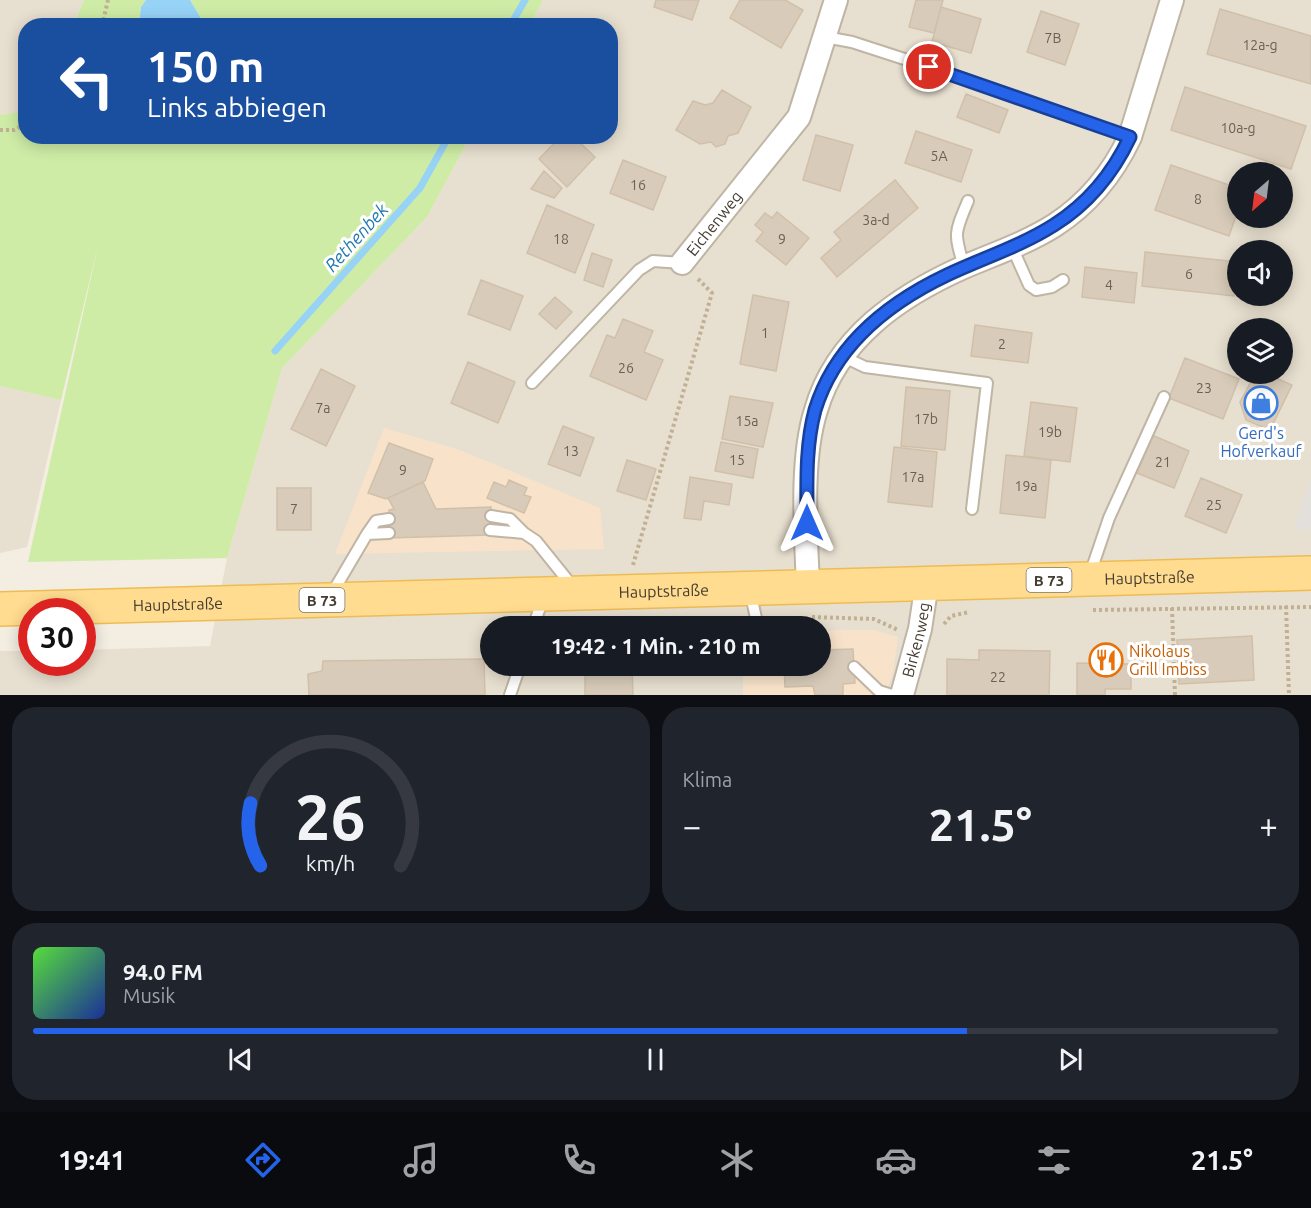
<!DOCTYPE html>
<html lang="de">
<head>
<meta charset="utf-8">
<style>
  body { margin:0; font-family:Ubuntu,sans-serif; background:#20242c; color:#f1f3f6; height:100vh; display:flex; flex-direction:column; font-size:22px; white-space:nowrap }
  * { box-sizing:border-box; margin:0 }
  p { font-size:20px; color:#9ea1a6 }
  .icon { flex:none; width:33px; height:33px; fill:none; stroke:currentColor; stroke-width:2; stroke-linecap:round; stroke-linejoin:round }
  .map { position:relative; height:695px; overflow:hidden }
  .side { display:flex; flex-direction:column; gap:12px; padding:12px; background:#0d0f14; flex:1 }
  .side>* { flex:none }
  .banner { position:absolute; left:18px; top:18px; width:600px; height:126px; border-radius:24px; box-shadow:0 3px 15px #0003; background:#1a4fa0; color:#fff; overflow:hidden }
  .needle { width:39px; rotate:208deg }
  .controls { position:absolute; left:1227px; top:162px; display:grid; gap:12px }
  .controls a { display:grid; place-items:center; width:66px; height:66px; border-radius:50%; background:#171b24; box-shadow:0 3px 15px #0003; font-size:30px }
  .speed { position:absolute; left:18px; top:598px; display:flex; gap:12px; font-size:30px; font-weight:700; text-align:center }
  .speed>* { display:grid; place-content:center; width:78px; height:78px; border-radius:50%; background:#171b24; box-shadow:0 3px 15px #0003; line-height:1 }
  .speed .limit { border:9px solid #d22; background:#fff; color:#111 }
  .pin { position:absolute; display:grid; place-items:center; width:51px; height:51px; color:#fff; margin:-26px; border:3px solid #fff; border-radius:50%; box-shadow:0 2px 6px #0007 }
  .me { position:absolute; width:66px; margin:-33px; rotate:0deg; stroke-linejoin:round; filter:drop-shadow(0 0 4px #0008) }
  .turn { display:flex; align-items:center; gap:21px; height:126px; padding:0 30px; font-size:27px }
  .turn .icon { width:78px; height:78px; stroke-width:2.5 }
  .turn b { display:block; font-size:42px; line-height:51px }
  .big { font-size:45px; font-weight:700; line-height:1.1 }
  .side .widget { flex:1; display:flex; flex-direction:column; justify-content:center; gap:9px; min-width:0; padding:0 21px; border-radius:24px; background:#20242c }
  .side .dial { align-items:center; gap:0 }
  .dial svg { height:156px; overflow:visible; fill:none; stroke:#363941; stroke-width:7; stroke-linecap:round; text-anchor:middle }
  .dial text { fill:#f1f3f6; stroke:none }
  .song { display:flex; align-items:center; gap:18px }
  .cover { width:72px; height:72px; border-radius:9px; background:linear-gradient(135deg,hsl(110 70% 55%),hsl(230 70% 35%)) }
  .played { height:6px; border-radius:3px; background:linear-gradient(90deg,#2563eb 75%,#363941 75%) }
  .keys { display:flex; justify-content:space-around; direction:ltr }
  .heat { display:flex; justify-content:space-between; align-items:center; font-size:33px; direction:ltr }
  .side .tiles { flex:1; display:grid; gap:12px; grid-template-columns:1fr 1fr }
  .widget:last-child { grid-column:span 2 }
  .trip { position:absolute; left:480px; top:616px; width:351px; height:60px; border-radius:30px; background:#171b24; box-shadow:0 3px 15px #0003; font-weight:700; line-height:60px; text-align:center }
  .tab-bar { display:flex; height:96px; justify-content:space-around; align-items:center; background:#090b0e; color:#9ea1a6 }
  .tab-bar .icon { width:42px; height:42px }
  .tab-bar .selected { color:#2563eb }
  .tab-bar b { font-size:27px; color:#f1f3f6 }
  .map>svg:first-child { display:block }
</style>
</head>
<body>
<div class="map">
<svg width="1311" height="695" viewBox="0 0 1311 695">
  <rect width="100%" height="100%" fill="#f3ede2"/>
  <path fill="#e7dfcf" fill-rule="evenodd" d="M0 0H84L73 25 26 26 25 111 0 115Z
    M543 0H1311V695H885L874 630 821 631 820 627H490V666H744L743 695H0V651H31L32 663H82L83 650 210 646 227 558 282 368 427 217 470 137 610 136V26L529 25ZM1238 172H1282V218H1238ZM1238 250H1282V296H1238ZM1238 328H1282V374H1238Z
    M0 386 61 400 27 547 0 553Z"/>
  <path fill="#f8e3ca" d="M384 428 457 449 600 508 604 549 335 554Z
    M874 630 898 637 893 672 885 695H743L744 666H820L821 631Z"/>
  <path fill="#ceeca6" d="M84 0H146L141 7 139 25 73 26Z
    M190 0H543L529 26 203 25 202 20Z
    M25 111 26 136 470 137 427 217 282 368 227 558 28 562 99 241 61 400 0 386V115Z"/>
  <path fill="#e3dfdb" d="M1311 478V530H1293Z"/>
  <path fill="#97d2f7" d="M146 0H190L202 20 203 25H139L141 7Z"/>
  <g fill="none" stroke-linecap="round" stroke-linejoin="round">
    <path stroke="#97d2f7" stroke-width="7" d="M510 26 525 0
      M275 351 420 188 449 136"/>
  </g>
  <path fill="#d8cbb9" stroke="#d1c0a9" stroke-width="1.5" d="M656 0H699L692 20 654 7Z
    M740 0H785L803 10 781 48 730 18Z
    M916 0H943L934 33 909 27Z
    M941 7 981 19 971 53 932 42Z
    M1220 9 1311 36V84L1207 54Z
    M1041 11 1079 24 1065 65 1027 52Z
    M1185 87 1306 126 1291 169 1171 130Z
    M722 90 751 107 738 133 728 136 725 144 716 147 711 142 700 144 676 130 693 101 705 105 713 103Z
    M966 94 1008 110 999 133 957 117Z
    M916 131 972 150 961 182 905 163Z
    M816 135 853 145 840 191 803 180Z
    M561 136H573L595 157 567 187 539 159Z
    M623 160 666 177 653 210 610 193Z
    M1171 165 1238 188V210L1229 236 1155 210Z
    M544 171 562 188 554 198 531 189Z
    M895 180 918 208 837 277 821 258 841 240 834 232Z
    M547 205 594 225 575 273 527 253Z
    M777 212 809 238 786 265 756 241 763 232 755 225 765 213 772 218Z
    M1145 252 1237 262 1234 296 1142 286Z
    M592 253 612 260 603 287 584 280Z
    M1085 267 1137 273 1134 303 1082 297Z
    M481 280 523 296 510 330 468 314Z
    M753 295 789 302 776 371 740 364Z
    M555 297 572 312 556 329 539 314Z
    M623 319 653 331 644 352 663 360 646 400 590 376 607 335 615 338Z
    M975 325 1032 333 1028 363 971 356Z
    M1185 358 1239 379 1223 419 1169 398Z
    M468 362 515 382 498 423 451 403Z
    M321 369 355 386 326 446 291 429Z
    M1255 374H1267L1292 385 1274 422 1267 429 1246 420 1240 402Z
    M906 387 950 391 945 450 901 446Z
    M730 396 773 403 763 447 722 439Z
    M1031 402 1077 408 1070 462 1024 456Z
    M563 426 594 438 580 476 548 464Z
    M1152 435 1189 451 1174 488 1137 473Z
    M721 442 758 449 753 478 715 471Z
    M389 443 433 459 425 481 386 499 368 493Z
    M894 447 937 452 932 507 888 502Z
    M1006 455 1051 460 1045 518 1000 513Z
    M627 460 656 469 646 500 617 491Z
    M690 477 732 484 729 505 704 501 701 520 684 518Z
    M1201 478 1242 495 1226 533 1185 516Z
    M509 480 527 488 524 495 531 497 524 513 487 498 494 482 506 487Z
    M423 482 436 509 491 507 490 535 389 538V510L394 509 388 498Z
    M277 488H311V530H277Z
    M1252 636 1254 680 1179 684 1177 640Z
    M853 649 855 683 843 684V695H815L813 686 785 687 784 666H820V650Z
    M979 650 1050 651 1049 695H947V659L979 660Z
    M484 659 485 695H309L308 674 322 671 323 661Z
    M1077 663 1131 664V689H1105V695H1077Z
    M585 666H632L633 695H585Z"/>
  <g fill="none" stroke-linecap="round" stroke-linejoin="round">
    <g stroke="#bfb5a4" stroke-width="14">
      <path id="service" d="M825 37 852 42 929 67 1130 137
        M1012 247 1029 285 1036 290 1052 287 1063 280
        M964 267C954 233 954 234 968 201
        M842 356 865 367 987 383 972 509
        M532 383 639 270 653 261 682 263
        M491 516 510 519 524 533
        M490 530 524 533 536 541 573 587
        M367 534 376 521 389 519
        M1090 574 1109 518 1164 397
        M750 591 758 627
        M331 595 367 534 389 533
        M533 627 543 599
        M777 666 784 669
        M854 667 879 691 892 695
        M510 695 520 666"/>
    </g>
    <g stroke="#bfb5a4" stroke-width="26">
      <g id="minor">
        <path id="s1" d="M682 263 799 117 836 0"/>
        <path d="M808 586C806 534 800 460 816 410 837 338 899 296 964 267 994 254 1027 243 1055 225 1089 203 1113 173 1130 137L1172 0"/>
        <path id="s2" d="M902 695 920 629 927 583"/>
      </g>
    </g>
    <g stroke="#eebc55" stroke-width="36">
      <g id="primary">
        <path id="s3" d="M0 609 1311 573"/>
      </g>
    </g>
    <path stroke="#c2b094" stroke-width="4" stroke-dasharray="3 3" stroke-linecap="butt" d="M102 26 108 0
      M0 130H14L26 124
      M633 565 712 293 697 278
      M1286 606 1289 695
      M1172 608 1175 695
      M1093 610 1311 607
      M812 617 874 619 898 630
      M944 624 951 616 969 612"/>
    <use href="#service" stroke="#fff" stroke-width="10"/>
    <use href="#minor" stroke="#fff" stroke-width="22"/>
    <use href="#primary" stroke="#ffdc8f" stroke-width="33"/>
  </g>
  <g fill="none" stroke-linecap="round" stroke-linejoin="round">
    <g stroke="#184099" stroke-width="15">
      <path id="route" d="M807 523C807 486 805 447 815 410 835 345 888 303 947 275 983 258 1021 246 1054 225 1089 203 1113 173 1130 137L929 67"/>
    </g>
    <use href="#route" stroke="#2563eb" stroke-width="10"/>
  </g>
  <defs>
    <g id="shop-ring" transform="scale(1.725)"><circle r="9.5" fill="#fff" stroke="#3f7fe0" stroke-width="1.5"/><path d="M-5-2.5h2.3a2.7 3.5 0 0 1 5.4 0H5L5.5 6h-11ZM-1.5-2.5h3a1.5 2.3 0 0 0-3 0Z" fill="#3f7fe0"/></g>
    <g id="restaurant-ring" transform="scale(1.725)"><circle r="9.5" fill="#fff" stroke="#e8710a" stroke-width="1.5"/><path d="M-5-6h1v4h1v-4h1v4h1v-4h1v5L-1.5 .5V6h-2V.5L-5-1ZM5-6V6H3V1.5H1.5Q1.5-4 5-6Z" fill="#e8710a"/></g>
  </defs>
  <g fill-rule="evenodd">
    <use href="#shop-ring" x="1261" y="403"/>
    <use href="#restaurant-ring" x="1106" y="660"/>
  </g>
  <g text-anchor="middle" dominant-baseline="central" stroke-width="6" stroke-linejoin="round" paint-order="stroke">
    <g font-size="14" fill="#6a6054">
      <text x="1053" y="38">7B</text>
      <text x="1260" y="45">12a-g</text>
      <text x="1238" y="128">10a-g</text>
      <text x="939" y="156">5A</text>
      <text x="638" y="185">16</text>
      <text x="1198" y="199">8</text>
      <text x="876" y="220">3a-d</text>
      <text x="561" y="239">18</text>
      <text x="782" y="239">9</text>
      <text x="1189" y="274">6</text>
      <text x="1109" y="285">4</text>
      <text x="765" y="333">1</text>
      <text x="1002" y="344">2</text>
      <text x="626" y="368">26</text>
      <text x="1204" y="388">23</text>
      <text x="323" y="408">7a</text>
      <text x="926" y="419">17b</text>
      <text x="747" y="421">15a</text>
      <text x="1050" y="432">19b</text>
      <text x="571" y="451">13</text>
      <text x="737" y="460">15</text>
      <text x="1163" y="462">21</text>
      <text x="403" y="470">9</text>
      <text x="913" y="477">17a</text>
      <text x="1026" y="486">19a</text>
      <text x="1214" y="505">25</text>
      <text x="294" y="509">7</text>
      <text x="998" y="677">22</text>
    </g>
    <g fill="#fff" stroke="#7d7770" stroke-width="1.5">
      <rect x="1026.5" y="568" width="45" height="24" rx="4.5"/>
      <rect x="299.5" y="588" width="45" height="24" rx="4.5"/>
    </g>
    <g font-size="15" font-weight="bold" fill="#453d32">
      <text x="1049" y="580">B 73</text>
      <text x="322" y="600">B 73</text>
    </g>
    <g font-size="16" fill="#453d32" stroke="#fff">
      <text stroke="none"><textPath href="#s1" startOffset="51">Eichenweg</textPath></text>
      <text stroke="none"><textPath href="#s3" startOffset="1150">Hauptstraße</textPath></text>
      <text stroke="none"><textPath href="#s3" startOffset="664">Hauptstraße</textPath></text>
      <text stroke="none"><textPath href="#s3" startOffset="178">Hauptstraße</textPath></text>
      <text stroke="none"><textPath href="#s2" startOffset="57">Birkenweg</textPath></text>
    </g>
    <g font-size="16" fill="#366cbe" stroke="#fff">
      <text x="1261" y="433">Gerd's<tspan x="1261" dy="18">Hofverkauf</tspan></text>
    </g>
    <g font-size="16" fill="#c56008" stroke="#fff" text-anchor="start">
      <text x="1129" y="651">Nikolaus<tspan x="1129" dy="18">Grill Imbiss</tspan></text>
    </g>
    <g font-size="18" font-style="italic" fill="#2179b2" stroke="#fff">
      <text transform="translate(356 237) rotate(-48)">Rethenbek</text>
    </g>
  </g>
</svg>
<div class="controls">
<a><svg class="needle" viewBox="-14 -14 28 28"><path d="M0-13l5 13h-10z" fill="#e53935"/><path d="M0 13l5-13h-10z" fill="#9ea1a6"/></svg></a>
<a><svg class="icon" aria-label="sound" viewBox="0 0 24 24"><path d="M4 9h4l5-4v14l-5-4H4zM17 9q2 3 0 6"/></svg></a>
<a><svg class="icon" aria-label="layers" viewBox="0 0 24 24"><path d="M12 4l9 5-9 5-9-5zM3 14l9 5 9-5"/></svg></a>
</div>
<div class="speed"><div class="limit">30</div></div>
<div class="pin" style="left:929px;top:67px;background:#d93025"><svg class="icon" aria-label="arrive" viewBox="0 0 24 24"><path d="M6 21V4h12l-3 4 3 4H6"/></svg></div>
<svg class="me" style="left:807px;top:523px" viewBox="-20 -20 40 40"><path d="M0-17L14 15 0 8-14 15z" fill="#2563eb" stroke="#fff" stroke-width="4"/></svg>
<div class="trip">19:42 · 1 Min. · 210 m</div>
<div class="banner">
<div class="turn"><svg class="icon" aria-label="left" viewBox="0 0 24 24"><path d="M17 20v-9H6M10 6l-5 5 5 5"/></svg><div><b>150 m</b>Links abbiegen</div></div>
</div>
</div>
<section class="side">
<div class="tiles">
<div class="widget dial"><svg viewBox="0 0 100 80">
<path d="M14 69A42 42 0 1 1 86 69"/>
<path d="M14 69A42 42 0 0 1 9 37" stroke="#2563eb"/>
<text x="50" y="56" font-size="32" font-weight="700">26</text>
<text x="50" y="72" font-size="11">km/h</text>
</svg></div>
<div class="widget"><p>Klima</p>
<div class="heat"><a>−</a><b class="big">21.5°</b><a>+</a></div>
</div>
<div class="widget">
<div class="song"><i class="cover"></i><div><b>94.0 FM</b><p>Musik</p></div></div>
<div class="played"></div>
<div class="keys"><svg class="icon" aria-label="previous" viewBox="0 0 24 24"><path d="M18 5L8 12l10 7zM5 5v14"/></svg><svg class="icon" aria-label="pause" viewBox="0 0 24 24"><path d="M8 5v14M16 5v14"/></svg><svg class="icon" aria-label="next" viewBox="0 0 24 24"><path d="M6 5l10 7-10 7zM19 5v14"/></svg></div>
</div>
</div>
</section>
<nav class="tab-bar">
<b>19:41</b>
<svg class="icon selected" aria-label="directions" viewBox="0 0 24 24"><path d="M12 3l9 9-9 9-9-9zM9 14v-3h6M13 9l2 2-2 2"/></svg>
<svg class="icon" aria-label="music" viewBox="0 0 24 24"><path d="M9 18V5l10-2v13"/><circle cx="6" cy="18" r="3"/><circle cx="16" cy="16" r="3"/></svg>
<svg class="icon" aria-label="phone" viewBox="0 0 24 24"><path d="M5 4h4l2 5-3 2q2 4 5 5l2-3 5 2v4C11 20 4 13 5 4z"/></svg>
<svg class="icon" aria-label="climate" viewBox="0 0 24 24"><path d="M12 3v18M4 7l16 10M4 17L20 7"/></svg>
<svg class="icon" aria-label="car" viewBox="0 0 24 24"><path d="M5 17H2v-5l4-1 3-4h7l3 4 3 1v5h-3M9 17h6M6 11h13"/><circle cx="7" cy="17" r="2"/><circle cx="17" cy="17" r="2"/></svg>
<svg class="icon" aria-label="filters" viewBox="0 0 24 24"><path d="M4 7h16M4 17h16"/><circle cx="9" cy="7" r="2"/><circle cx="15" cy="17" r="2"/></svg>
<b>21.5°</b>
</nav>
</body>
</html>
